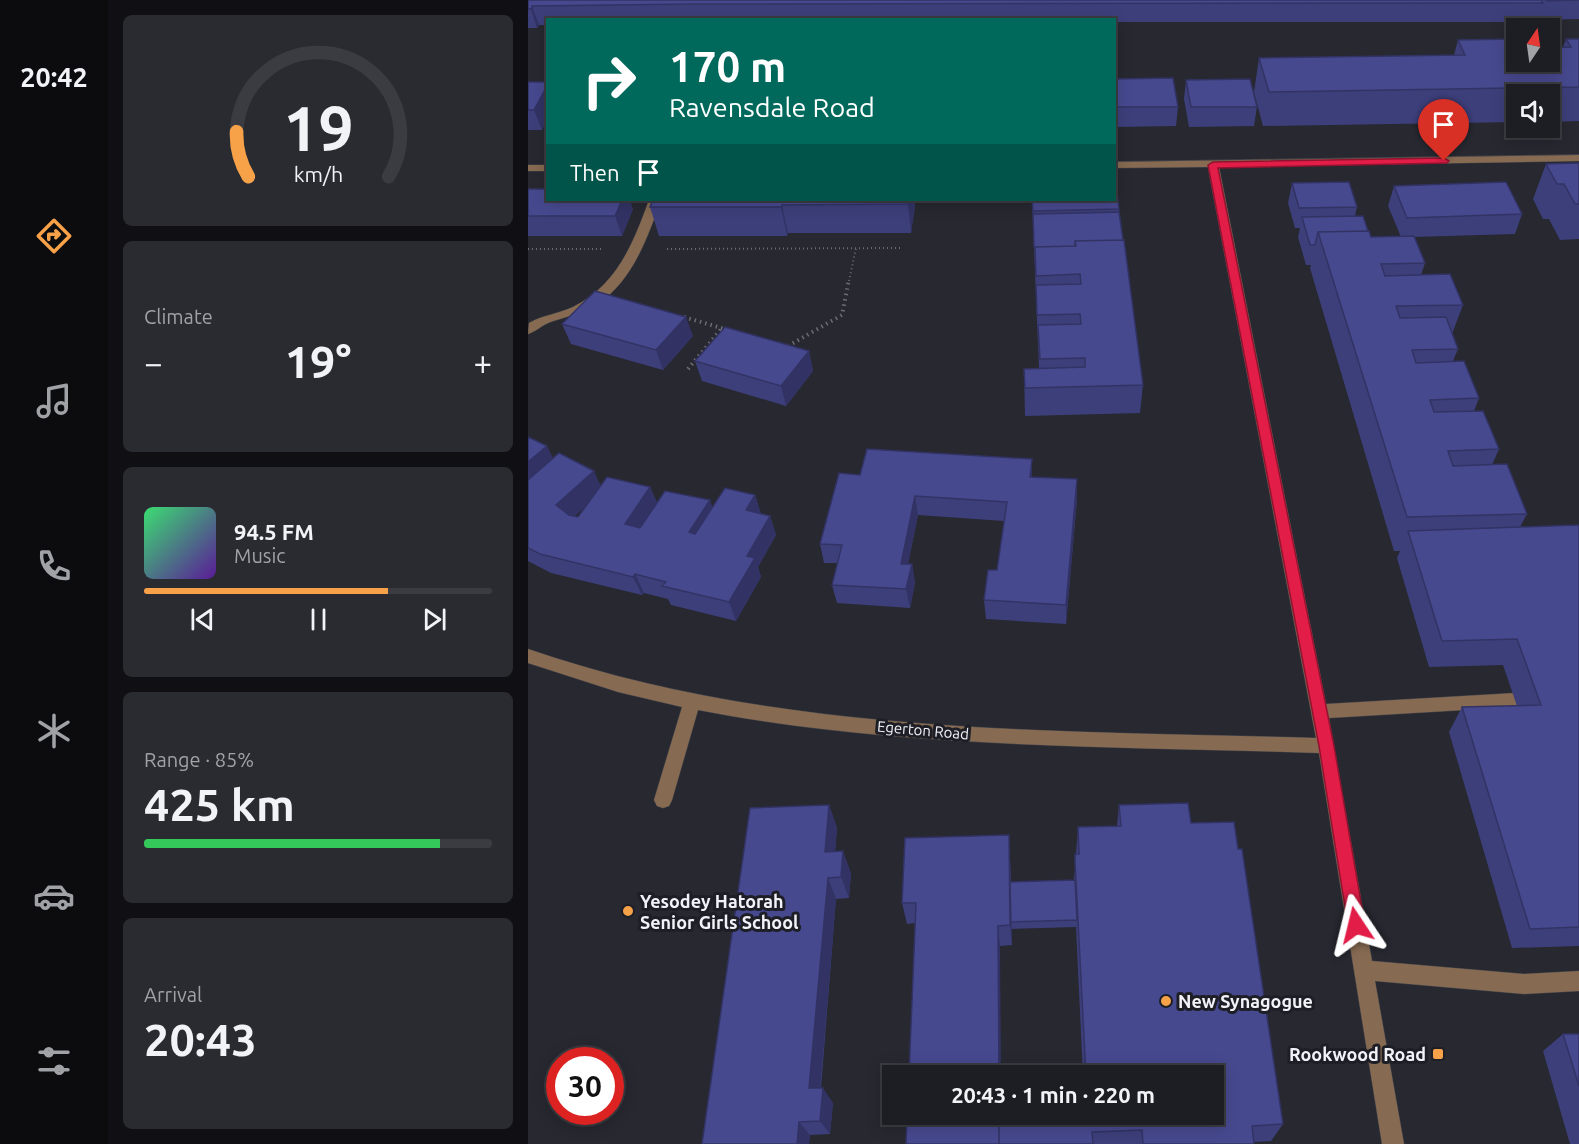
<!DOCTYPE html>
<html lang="en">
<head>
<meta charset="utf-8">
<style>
  body { margin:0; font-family:Ubuntu,sans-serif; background:#2a2b31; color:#f1f3f6; height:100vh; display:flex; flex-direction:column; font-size:22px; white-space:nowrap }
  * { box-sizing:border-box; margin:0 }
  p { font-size:20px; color:#a0a2a6 }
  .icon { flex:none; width:33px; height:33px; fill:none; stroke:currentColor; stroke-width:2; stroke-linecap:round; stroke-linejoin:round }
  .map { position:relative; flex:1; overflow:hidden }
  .panel { display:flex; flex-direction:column; gap:15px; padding:15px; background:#101014; width:420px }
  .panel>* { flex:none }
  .hud { position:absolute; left:18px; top:18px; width:570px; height:183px; border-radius:0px; box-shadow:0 3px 15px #0003,0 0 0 2px #3b3c41; background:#00695c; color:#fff; overflow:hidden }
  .needle { width:39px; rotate:13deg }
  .controls { position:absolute; left:978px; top:18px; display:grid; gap:12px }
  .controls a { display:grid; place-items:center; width:54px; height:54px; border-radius:0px; background:#1d1e24; box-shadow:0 3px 15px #0003,0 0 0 2px #3b3c41; font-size:30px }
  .speed { position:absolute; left:18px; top:1047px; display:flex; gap:12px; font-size:30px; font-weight:700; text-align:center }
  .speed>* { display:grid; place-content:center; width:78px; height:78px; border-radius:50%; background:#1d1e24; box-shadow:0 3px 15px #0003,0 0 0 2px #3b3c41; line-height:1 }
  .speed .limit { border:9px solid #d22; background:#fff; color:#111 }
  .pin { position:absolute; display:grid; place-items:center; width:51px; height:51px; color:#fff; margin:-62px -26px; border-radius:50% 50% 50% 0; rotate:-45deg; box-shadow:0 0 6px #0007 }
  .pin .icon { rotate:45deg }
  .me { position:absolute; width:66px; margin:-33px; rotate:350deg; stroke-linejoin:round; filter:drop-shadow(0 0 4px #0008) }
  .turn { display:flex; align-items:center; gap:21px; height:126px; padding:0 24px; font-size:27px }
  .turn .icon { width:78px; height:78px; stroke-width:2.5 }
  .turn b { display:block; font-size:42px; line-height:51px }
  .then { display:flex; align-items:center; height:57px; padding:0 24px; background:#0003; gap:12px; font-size:22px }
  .big { font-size:45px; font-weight:700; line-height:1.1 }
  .panel .widget { flex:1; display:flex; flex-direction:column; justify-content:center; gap:9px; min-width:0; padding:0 21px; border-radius:9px; background:#2a2b31 }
  .panel .dial { align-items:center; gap:0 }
  .dial svg { height:156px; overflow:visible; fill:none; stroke:#3b3c41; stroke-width:7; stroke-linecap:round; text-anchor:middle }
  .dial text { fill:#f1f3f6; stroke:none }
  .song { display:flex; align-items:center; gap:18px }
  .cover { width:72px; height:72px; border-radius:9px; background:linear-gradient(135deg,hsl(140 70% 55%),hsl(270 70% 35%)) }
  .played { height:6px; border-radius:3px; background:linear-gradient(90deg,#f7a149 70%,#3b3c41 70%) }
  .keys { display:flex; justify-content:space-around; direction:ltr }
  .heat { display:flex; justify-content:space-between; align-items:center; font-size:33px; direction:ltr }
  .charge { height:9px; border-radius:4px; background:linear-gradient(90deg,#34c759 85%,#3b3c41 0) }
  .trip { position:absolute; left:354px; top:1065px; width:342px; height:60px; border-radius:0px; background:#1d1e24; box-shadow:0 3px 15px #0003,0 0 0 2px #3b3c41; font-weight:700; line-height:60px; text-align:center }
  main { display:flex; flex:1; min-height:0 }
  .tabs { display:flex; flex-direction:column; width:108px; justify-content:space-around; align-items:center; background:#0c0c0e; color:#a0a2a6 }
  .tabs .icon { width:42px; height:42px }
  .tabs .current { color:#f7a149 }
  .tabs b { font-size:27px; color:#f1f3f6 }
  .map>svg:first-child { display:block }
</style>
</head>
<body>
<main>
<nav class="tabs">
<b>20:42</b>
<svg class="icon current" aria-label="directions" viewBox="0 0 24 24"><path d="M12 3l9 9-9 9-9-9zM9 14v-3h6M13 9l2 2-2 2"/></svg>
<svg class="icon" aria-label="music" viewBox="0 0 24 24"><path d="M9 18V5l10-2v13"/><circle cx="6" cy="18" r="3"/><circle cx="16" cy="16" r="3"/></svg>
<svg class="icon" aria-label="phone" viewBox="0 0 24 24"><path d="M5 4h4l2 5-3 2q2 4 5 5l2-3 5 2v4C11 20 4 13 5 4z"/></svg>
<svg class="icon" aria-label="climate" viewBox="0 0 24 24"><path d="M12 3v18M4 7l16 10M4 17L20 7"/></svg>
<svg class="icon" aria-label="car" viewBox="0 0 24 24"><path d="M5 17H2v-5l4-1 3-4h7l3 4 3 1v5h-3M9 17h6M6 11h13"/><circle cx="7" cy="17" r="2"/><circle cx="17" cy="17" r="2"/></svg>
<svg class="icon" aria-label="filters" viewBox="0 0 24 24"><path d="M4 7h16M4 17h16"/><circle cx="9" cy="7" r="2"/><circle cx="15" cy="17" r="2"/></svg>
</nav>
<section class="panel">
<div class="widget dial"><svg viewBox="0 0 100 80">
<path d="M14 69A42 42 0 1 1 86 69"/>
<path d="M14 69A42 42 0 0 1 8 46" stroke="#f7a149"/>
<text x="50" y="56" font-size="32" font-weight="700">19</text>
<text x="50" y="72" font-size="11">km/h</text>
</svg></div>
<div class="widget"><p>Climate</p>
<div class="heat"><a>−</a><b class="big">19°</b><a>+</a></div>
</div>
<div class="widget">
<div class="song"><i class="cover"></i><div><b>94.5 FM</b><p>Music</p></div></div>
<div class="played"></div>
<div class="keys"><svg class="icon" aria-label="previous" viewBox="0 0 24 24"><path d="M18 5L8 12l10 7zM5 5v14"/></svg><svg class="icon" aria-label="pause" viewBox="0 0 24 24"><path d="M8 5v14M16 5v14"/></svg><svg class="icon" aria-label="next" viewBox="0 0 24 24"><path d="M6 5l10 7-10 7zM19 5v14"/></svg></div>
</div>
<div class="widget"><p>Range · 85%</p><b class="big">425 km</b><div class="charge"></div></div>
<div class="widget"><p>Arrival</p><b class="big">20:43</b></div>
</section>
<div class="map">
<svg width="1051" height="1144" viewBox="0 0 1051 1144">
  <rect width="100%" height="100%" fill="#272830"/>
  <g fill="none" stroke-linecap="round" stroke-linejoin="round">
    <g stroke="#43444c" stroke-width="1">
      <path id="minor" d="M1051 155V161L691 167 798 704 987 693 993 695 995 700 993 705 987 707 801 718 844 961 996 974 1051 971V991L996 994 847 981 876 1144H854L791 753C588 746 369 749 170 710L144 800 141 806 135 808 129 806 126 800 154 707 90 692 0 663V649C252 736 525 730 788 738L680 167 586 168V162Z
        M0 165H20V171H0Z
        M121 200H133C119 239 104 282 68 305 53 314 36 317 20 323 13 326 7 332 0 334L1 323C15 315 30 314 45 307 89 285 105 244 121 200Z"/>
    </g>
    <path stroke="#6b6c73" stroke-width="2" stroke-dasharray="1 3" stroke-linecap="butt" d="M0 249H74
      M139 249 372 248
      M321 281 328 248"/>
    <path stroke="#6b6c73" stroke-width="4" stroke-dasharray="1.5 4" stroke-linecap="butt" d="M156 317 200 330
      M260 346 314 315 321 279
      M160 369 194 328"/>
    <use href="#minor" fill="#866a51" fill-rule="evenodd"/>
  </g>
  <path fill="#3d3f7b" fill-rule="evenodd" d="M0 0H1051V19L1012 20 1010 17 1008 22H586V20H20V25H11L9 28H0Z
    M1038 39H1051V121L1022 122V94H988V122L735 126 726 92 731 58 926 55 930 40 988 62 1035 47Z
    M586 79 650 107 648 126 586 127Z
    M658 80 729 107 726 126 661 127 656 99Z
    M0 82H20V118L14 130H0Z
    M1051 163V239L1032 240 1021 219H1015L1005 199 1018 164Z
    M764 183 829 207 827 216 840 231 843 237H873L860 206 866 186 994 214 987 234 886 237 897 263 893 275 935 305 924 334 930 349 925 361 951 398 946 411 971 449 964 465 999 514 992 527 1051 525V946L984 948 921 732 934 707 989 706 975 665 901 667 869 558 872 551H866L782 268 783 265H778L770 237 772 228H767L760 203Z
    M0 189 105 209 94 236H0Z
    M386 200 387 206 383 233H260L259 236H131L122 207Z
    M504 200 591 209 615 385 612 413 497 416 496 369 511 368Z
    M34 324 165 336 135 370 43 344Z
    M281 351 285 371 258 406 174 381 167 361Z
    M0 437 25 459 73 485 122 487 129 503 182 500 184 508 227 495 233 514 242 516 248 535 230 567 233 577 208 621 143 605 140 599 116 593 114 595 23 573 0 561ZM57 507 50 517 46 516Z
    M504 459V477L549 479V499L538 624 458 619 456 600 469 570 476 521 390 515 380 564H384L387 583 382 608 309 603 304 585 310 563H296L292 544 332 475Z
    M301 805 309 828 307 852 323 873 321 898 308 899 293 1088 305 1103 302 1134 282 1135 281 1144H174Z
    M591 805 663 823 755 1124 743 1141 726 1142V1144H378L686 1076H555L548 927 483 929V926L484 945 472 946 387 923 379 924 374 903 481 835 483 882 546 880 550 827 589 826Z
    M1035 1034H1051V1144H1042L1015 1051Z"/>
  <path fill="#323364" d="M4 6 11 25 9 28 3 9Z
    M20 84V118L14 130 6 110Z
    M94 200H102L105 209 94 236 87 216Z
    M381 200H386L387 206 383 233 380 204Z
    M254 205 260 233 259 236 253 207Z
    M158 317 165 336 135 370 128 350Z
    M281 351 285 371 258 406 253 386Z
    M19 446 29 466 0 490V462Z
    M504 459V478L502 477Z
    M66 471 75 491 38 524 28 505Z
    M549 479V499L538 624V605Z
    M122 487 131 506 106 544 97 524Z
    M227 495 233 514 218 510Z
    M387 496 390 515 376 582 373 564Z
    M182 500 189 520 169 551 161 532Z
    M242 516 248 535 230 567 233 577 208 621 201 602 219 556Z
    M384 564 387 583 382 608 378 589Z
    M107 574 116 593 114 595 105 577Z
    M301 805 309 828 305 873 297 852Z
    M481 835 482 857 484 945 482 925Z
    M315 851 323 873 321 898 313 877Z
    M300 878 308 899 291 1103 281 1088Z
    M470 926 472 946 473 1076H471Z
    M295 1088 305 1103 302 1134 292 1121Z
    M271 1122 282 1135 281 1144H269Z"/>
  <path fill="#47498f" stroke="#323364" stroke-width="1.5" d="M0 0H1013L1015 3 163 4 4 6 3 9H0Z
    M1018 0H1051L1019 1Z
    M988 39V62H1022V48L1043 47 1038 39H1051V87L741 92 731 58 937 55 930 40Z
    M645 78 650 107H586V79Z
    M722 79 729 107H663L658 80Z
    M0 82H20V84L6 110H0Z
    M1051 163V204H1047L1036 184H1029L1018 164Z
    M821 182 829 207 771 208 764 183Z
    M978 182 994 214 879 218 866 186Z
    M586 185H588L591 209 505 211 504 200H586Z
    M0 189H20V200H94L87 216H0Z
    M125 200H381L380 204 254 205 253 207H122Z
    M591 212 595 240 547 241V246L506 247 505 214Z
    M835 216 840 231 790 232 787 245H782L774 217Z
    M841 231 843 237 886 236 897 263 853 264 857 276 922 274 935 305 868 306 872 318 918 317 930 349 884 350 888 363 936 361 951 398 902 400 906 412 955 411 971 449 920 451 925 466 979 464 999 514 879 517 790 232Z
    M596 240 615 385 497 388 496 369 557 367V358L512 359 510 325 553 324 552 314 509 315 508 285 553 284 552 274 508 276 507 247 548 246 547 241Z
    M67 291 158 317 128 350 34 324Z
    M197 327 281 351 253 386 167 361Z
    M0 437 19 446 0 462Z
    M339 449 504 459 502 477 549 479 538 605 456 600 460 570H469L479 502 387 496 373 564H384L378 589 304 585 314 545 292 544 311 473 332 475Z
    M31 453 66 471 28 505 41 515 50 517 79 477 122 487 97 524 112 528 137 491 182 500 161 532 167 534 197 488 227 495 218 510 242 516 219 556 227 558 201 602 134 586 138 582 107 574 105 577 12 554 0 548V480Z
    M1051 525V927L1002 929 934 707 1013 705 989 639 914 641 880 531Z
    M660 803 663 823 706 822 710 849H714L755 1124 724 1126 726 1144H615L614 1130 564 1132 565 1144H471V1114H686V1076H558L547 862V854H551L550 827 593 826 591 805Z
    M301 805 297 852 315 851 313 877 300 878 281 1088H295L292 1121 271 1122 269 1144H174L222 808Z
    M481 835 482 925 470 926 471 1076H381L388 903H374L377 838Z
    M547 880 549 920 483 922 482 882Z
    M1035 1034H1051V1086Z
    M379 1114H471V1144H378Z"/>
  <path fill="#e11d48" stroke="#92132f" stroke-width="1.5" d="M916 158 921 161 919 163 690 168 806 746 837 925 834 931 828 934 822 931 820 925 791 746 680 165 685 162Z"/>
  <g fill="#f7a149" stroke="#1e1f26" stroke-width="2">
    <circle cx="100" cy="911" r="6"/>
    <circle cx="638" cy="1001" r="6"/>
    <rect x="904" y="1048" width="12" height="12" rx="3"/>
  </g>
  <g text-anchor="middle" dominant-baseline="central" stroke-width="6" stroke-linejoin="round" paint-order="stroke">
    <g font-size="15" fill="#f2f2f8" stroke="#1e1f26">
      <text transform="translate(395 730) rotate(5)">Egerton Road</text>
    </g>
    <g font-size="18" font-weight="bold" fill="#f2f2f8" stroke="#1e1f26" text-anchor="start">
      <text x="112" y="901">Yesodey Hatorah<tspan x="112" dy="21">Senior Girls School</tspan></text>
      <text x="650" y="1001">New Synagogue</text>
      <text x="898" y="1054" text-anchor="end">Rookwood Road</text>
    </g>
  </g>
</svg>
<div class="controls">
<a><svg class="needle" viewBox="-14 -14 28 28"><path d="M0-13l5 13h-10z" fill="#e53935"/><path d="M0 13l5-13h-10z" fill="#a0a2a6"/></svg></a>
<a><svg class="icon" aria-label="sound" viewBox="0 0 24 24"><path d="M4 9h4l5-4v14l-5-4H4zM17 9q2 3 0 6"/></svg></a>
</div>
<div class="speed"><div class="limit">30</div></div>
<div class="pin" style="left:916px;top:161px;background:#d93025"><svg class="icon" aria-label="arrive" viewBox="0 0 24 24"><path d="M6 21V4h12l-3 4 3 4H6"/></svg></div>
<svg class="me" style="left:828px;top:925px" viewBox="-20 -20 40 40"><path d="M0-17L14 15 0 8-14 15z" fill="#e11d48" stroke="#fff" stroke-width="4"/></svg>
<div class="trip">20:43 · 1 min · 220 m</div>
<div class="hud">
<div class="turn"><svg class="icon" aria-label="right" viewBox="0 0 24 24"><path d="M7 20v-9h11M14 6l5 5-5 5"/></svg><div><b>170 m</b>Ravensdale Road</div></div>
<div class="then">Then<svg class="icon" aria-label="arrive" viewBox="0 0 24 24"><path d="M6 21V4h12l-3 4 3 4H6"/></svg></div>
</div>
</div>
</main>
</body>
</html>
